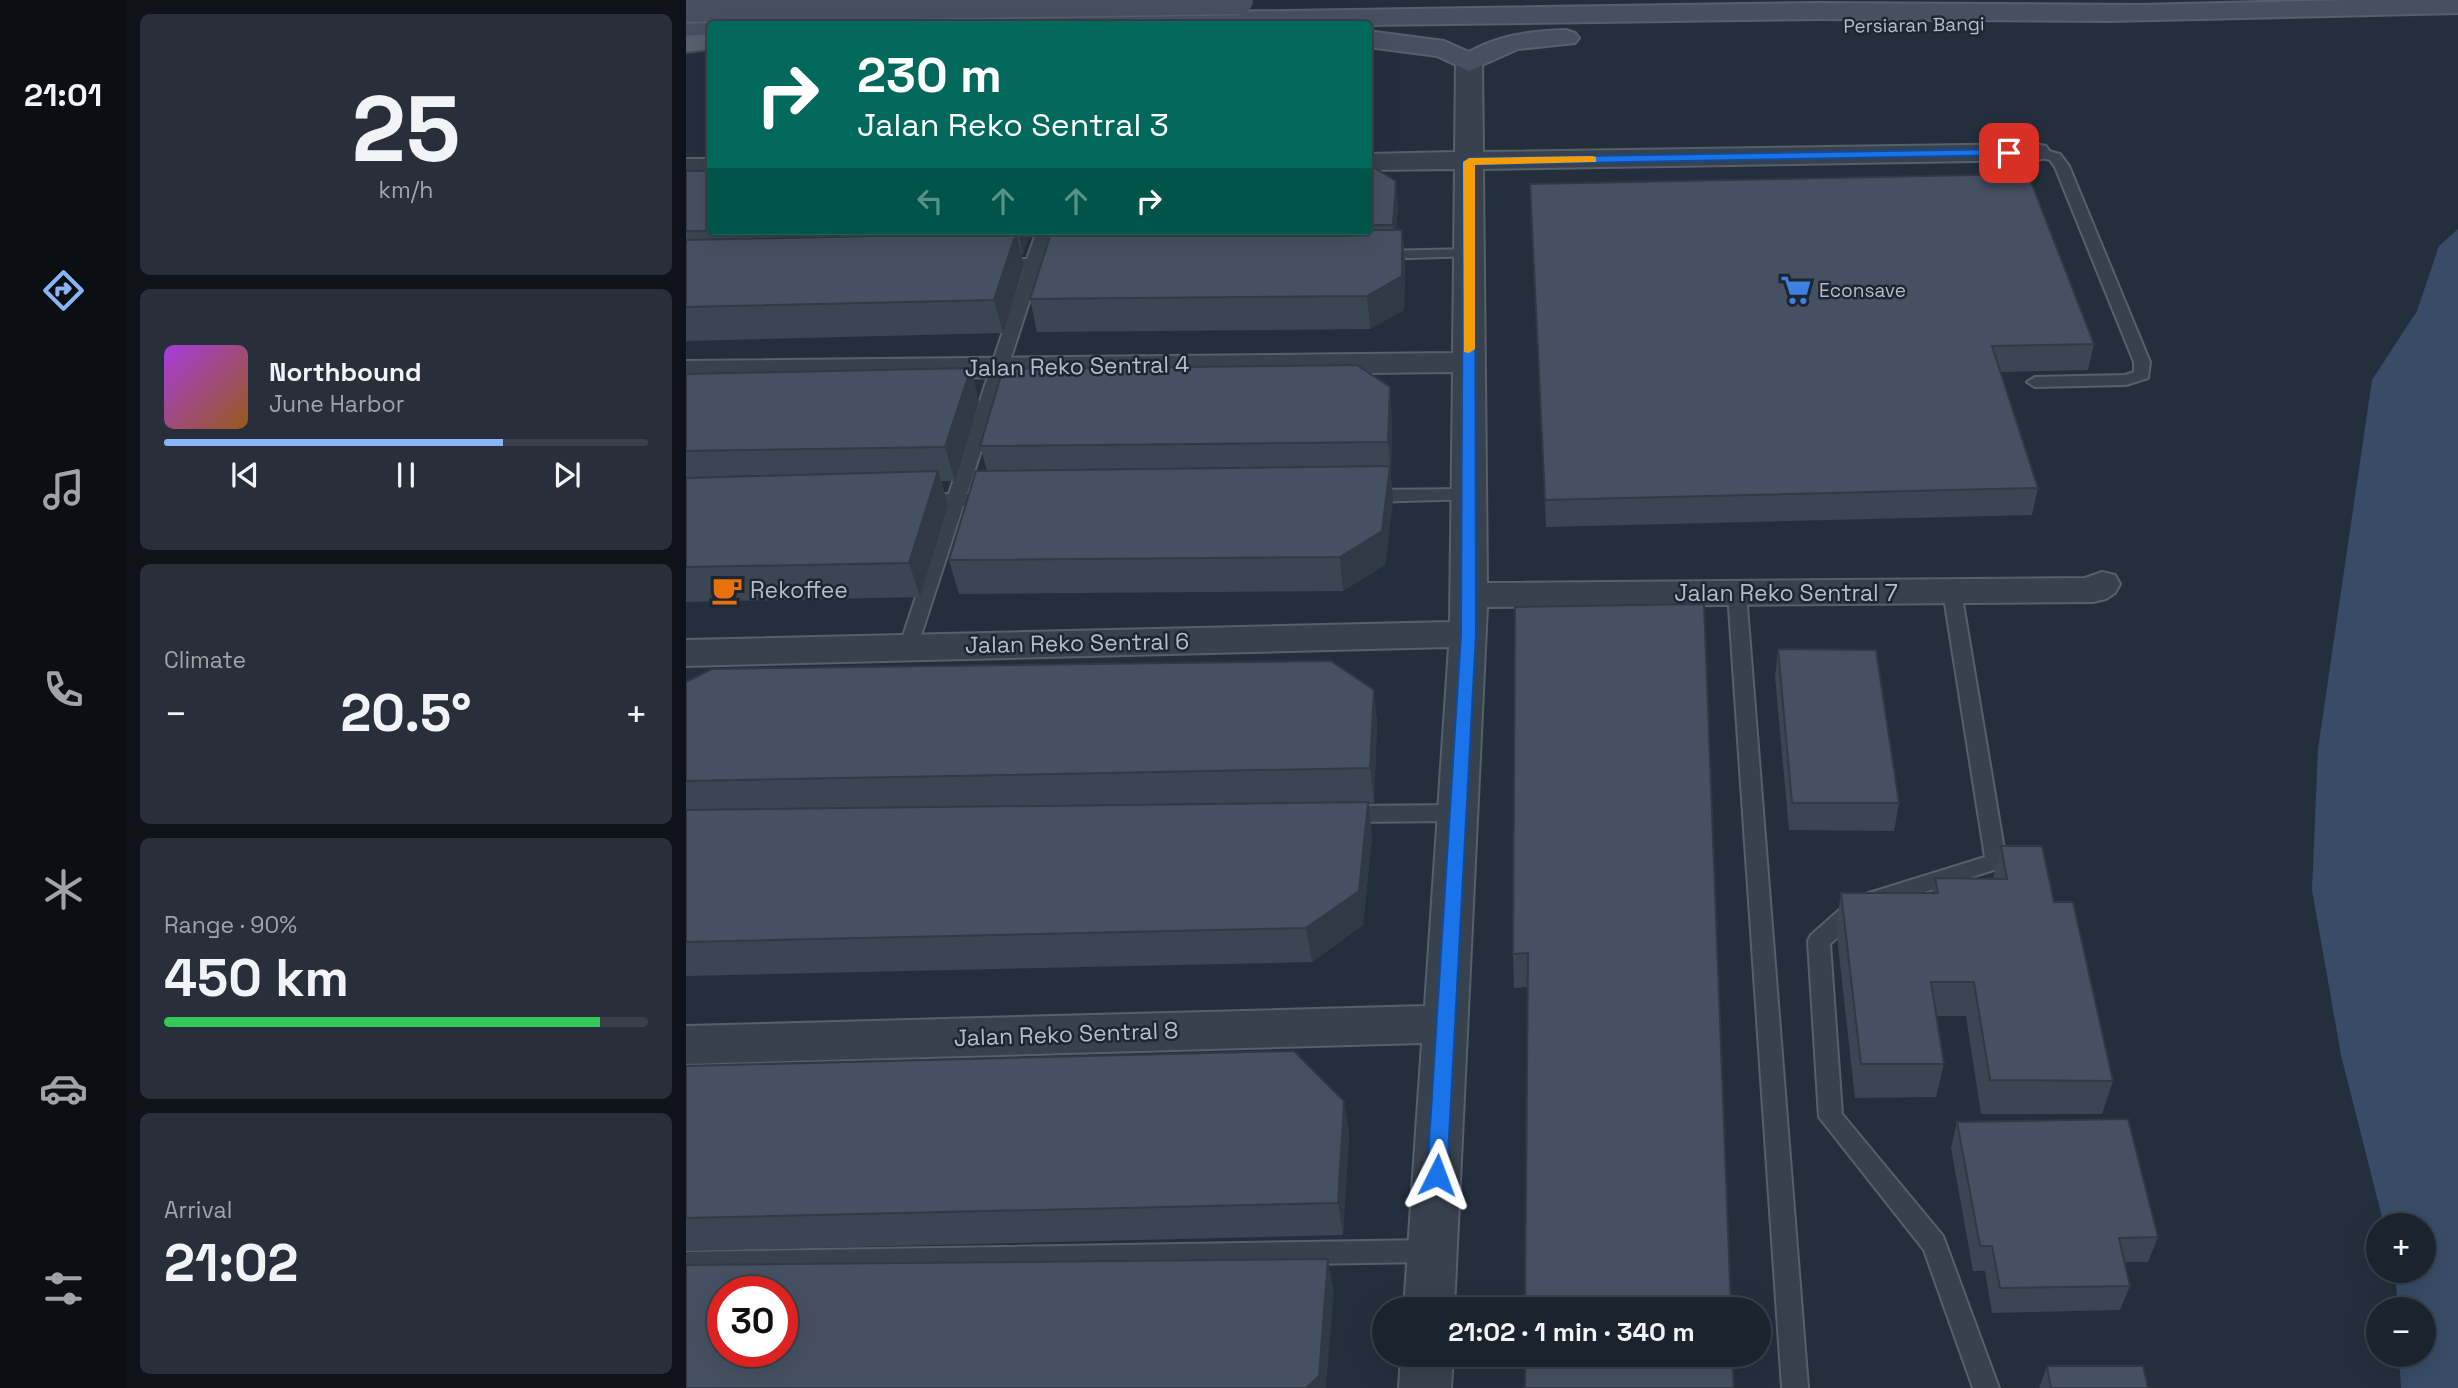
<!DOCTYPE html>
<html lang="en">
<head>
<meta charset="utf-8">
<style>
  body { margin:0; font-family:"Space Grotesk",sans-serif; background:#282f3a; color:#f1f3f6; height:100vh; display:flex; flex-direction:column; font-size:26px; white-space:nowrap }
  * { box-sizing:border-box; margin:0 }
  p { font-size:23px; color:#a0a4aa }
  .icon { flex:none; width:38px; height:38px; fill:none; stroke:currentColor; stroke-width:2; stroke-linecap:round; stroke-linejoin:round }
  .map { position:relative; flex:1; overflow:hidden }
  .sheet { display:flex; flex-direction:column; gap:14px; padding:14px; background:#0f1319; width:560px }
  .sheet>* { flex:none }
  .hud { position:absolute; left:21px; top:21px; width:665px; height:214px; border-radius:7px; box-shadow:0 7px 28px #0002,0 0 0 2px #39404a; background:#00695c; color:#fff; overflow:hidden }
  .controls { position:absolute; left:1680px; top:1213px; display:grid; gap:14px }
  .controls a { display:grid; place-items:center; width:70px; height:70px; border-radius:50%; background:#1b232e; box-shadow:0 7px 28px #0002,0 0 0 2px #39404a; font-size:35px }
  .speed { position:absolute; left:21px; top:1276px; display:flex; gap:14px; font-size:35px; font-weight:700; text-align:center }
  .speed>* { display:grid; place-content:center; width:91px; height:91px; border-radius:50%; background:#1b232e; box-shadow:0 7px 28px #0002,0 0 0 2px #39404a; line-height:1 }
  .speed .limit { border:10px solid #d22; background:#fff; color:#111 }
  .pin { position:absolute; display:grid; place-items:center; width:60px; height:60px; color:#fff; margin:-30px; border-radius:14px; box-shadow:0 4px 10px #0006 }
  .me { position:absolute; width:77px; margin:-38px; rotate:3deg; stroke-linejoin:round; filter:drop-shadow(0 0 5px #0008) }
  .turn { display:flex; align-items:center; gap:24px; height:147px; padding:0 35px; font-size:32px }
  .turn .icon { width:91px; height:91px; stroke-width:2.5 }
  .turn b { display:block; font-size:49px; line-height:60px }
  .lanes { display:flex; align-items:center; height:66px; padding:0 35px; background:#0003; justify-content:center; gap:35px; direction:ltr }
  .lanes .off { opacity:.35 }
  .big { font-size:52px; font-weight:700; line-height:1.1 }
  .sheet .card { flex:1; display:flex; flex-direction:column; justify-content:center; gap:10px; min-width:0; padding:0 24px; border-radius:10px; background:#282f3a }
  .sheet .dial { align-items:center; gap:0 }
  .dial b { font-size:91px; line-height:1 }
  .song { display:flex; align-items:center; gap:21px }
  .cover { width:84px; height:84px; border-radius:10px; background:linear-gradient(135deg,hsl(280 70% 55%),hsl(30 70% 35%)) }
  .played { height:7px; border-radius:4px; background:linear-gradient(90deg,#8ab4f8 70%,#39404a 70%) }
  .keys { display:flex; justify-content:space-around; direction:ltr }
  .heat { display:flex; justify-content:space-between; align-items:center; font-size:38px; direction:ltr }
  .charge { height:10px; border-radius:5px; background:linear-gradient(90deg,#34c759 90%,#39404a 0) }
  .trip { position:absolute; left:686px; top:1297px; width:399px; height:70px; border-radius:35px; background:#1b232e; box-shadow:0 7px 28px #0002,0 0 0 2px #39404a; font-weight:700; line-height:70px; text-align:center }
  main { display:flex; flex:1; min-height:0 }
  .menu { display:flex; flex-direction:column; width:126px; justify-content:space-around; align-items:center; background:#0b0e12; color:#a0a4aa }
  .menu .icon { width:49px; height:49px }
  .menu .on { color:#8ab4f8 }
  .menu b { font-size:32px; color:#f1f3f6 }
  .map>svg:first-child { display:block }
</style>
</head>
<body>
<main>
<nav class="menu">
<b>21:01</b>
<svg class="icon on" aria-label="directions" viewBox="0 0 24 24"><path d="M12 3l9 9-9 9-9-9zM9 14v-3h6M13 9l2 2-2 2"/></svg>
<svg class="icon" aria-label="music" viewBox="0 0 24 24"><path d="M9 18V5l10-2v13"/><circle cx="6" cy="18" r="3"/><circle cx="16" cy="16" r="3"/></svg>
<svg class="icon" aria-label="phone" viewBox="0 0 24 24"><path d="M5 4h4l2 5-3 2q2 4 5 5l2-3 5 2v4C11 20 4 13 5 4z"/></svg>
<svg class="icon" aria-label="climate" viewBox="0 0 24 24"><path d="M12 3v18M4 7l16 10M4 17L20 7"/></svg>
<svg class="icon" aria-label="car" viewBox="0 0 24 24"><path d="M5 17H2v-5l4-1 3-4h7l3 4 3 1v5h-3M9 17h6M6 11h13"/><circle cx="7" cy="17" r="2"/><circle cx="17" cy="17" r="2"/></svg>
<svg class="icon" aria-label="filters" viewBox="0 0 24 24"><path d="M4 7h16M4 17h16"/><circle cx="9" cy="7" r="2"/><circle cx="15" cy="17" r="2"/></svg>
</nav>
<section class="sheet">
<div class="card dial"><b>25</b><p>km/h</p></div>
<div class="card">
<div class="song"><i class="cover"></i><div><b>Northbound</b><p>June Harbor</p></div></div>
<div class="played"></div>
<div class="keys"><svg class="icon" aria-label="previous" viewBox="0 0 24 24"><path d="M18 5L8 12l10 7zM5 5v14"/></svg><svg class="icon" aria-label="pause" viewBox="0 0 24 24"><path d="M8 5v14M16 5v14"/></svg><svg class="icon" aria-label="next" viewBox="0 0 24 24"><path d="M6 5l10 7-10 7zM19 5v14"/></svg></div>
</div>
<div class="card"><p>Climate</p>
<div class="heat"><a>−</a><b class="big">20.5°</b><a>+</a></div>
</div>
<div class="card"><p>Range · 90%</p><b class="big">450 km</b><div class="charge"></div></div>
<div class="card"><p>Arrival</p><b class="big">21:02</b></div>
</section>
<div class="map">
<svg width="1772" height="1388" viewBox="0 0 1772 1388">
  <rect width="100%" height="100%" fill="#242f3e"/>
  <path fill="#394c67" d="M1772 229V1388H1715L1713 1355 1738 1354V1309H1712L1709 1271 1738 1270V1225H1698L1655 1055 1626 890 1632 749 1686 380 1731 311 1753 246Z"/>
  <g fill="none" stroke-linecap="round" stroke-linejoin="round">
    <g stroke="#565f6c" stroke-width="4">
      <path id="lane" d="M1350 148 1374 154 1383 166 1464 362 1462 378 1440 385 1349 387 1341 382 1349 377 1439 375 1448 372V362L1369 167 1364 160 1345 155V149Z
        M351 231H365L356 259 380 258 388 263 380 268H354L281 494H306L315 500 306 506H277L231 648 229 653H215L213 648 260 506H235L226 500 235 494H263L338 268 312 269 304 264 312 259H341Z
        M783 249 788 250 790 253 788 256 693 259 686 255 693 251Z
        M783 489 792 495 789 499 683 502 674 496 683 490Z
        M1266 585 1272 587 1275 591 1320 861 1317 867 1182 910 1144 944 1156 1114 1257 1236 1313 1388H1287L1238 1250 1133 1117 1122 941 1125 935 1167 898 1299 857 1257 591 1260 587Z
        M1051 587 1057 589 1060 593 1122 1388H1096L1042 593 1045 589Z
        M772 805 779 808 782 813 779 818 772 821 658 822 651 819 648 814 651 809 658 806Z
        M745 1240 754 1243 757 1251 754 1259 745 1262 0 1274V1252Z"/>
    </g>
    <g stroke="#565f6c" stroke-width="4">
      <path id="street" d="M783 55 792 57 796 63 797 152 1350 144 1360 146 1364 152 1360 158 1350 160 797 169 801 583 1399 578 1416 572 1429 575 1434 584 1429 593 1420 599 1407 602 801 607 768 1309H718L736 1043 0 1064V1026L739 1006 763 647 0 666V640L764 622 767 372 0 381V361L767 353 769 169 682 170V154L769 152 770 63 774 57Z
        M0 159H24V175H0Z
        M715 1354H767L765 1388H713Z"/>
    </g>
    <g stroke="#565f6c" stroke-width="4">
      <path id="secondary" d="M1660 0H1772V13L1423 21 1131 19 682 25 245 24 249 19 258 16 1131 3 1453 5Z
        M24 20 34 24H24V36L0 37V21Z
        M880 30 889 33 893 38 889 43 832 49 783 71 751 56 682 47V31L758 41 783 52C813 35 845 31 880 30Z"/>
    </g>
    <g stroke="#414a57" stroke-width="4">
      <path id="primary" d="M20 34 24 35V49L0 52V36Z"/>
    </g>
    <use href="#lane" fill="#38414e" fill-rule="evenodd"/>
    <use href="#street" fill="#38414e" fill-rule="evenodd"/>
    <use href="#secondary" fill="#465061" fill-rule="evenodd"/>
    <use href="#primary" fill="#56606e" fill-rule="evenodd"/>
    <g stroke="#565f6c" stroke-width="31" stroke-linecap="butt">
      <path id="secondary-bridge" d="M0 8 553 0"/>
    </g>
    <use href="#secondary-bridge" stroke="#465061" stroke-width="28"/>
  </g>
  <path fill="#3b4654" d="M682 164 712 207 710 230H716L719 263 718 310 684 329 351 332 344 299 368 233V231H682Z
    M0 171 24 231H345L337 254H335L338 266 317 333 0 341Z
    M844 184 1408 344 1402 370 1315 372 1352 488 1346 515 860 527Z
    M285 368 293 402 269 481H255L262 505 234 597 0 602V374Z
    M704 387 706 421 705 477 707 500 699 565 657 591 273 594 263 560 301 471 294 446Z
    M829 607 1045 1309 841 987 828 988 827 954Z
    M1092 649 1213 803 1208 831 1103 830 1089 677Z
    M0 682 688 690 691 724 688 803H682L686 836 677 925 626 962 0 976Z
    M1315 846 1368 902 1427 1081 1416 1114H1295L1280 1016H1250L1258 1064 1250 1097 1169 1098 1150 927 1155 893H1246L1249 878 1307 879Z
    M0 1066 658 1101 663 1134 657 1235 0 1251Z
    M1271 1122 1472 1237 1462 1262H1439L1444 1286 1434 1310 1306 1313 1299 1271H1287L1265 1148Z
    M1361 1366 1462 1388H1353Z"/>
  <path fill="#303945" d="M710 181 712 207 708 250 707 225Z
    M716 230 719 263 718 310 684 329 681 296Z
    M332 231H345L337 254Z
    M330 233 338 266 317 333 308 300Z
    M285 368 293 402 269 481 259 447Z
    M704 387 706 421 705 477 702 442Z
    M704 466 707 500 699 565 657 591 654 557Z
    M252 471 262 505 234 597 223 563Z
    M688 690 691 724 688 803 684 768Z
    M682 802 686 836 677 925 626 962 620 928Z
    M658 1101 663 1134 657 1235 652 1203Z
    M642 1259 648 1291 640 1388H620Z"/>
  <path fill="#455162" stroke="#303945" stroke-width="2" fill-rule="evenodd" d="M682 164 710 181 707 225H682Z
    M0 171H24V231H42H0Z
    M1342 174 1408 344 1306 346 1352 488 859 500 844 184Z
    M682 230H716V276L681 296 344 299 365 233Z
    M330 233 308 300 0 307V240Z
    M671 365 704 387 702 442 294 446 317 369Z
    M285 368 259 447 0 451V374Z
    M704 466 696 531 654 557 263 560 290 471Z
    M252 471 223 563 0 567V478Z
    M1018 604 1045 1309H839L842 953 827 954 829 607Z
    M1092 649 1190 650 1213 803H1106Z
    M645 661 688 690 684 768 0 781V682L26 669Z
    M682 802 673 891 620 928 0 942V810Z
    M1315 846H1356L1368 902H1387L1427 1081 1304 1080 1288 982H1245L1258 1064H1175L1155 893H1252L1249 878 1321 879Z
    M608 1051 658 1101 652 1203 0 1218V1066Z
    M1442 1119 1472 1237 1433 1238 1444 1286 1314 1288 1306 1246H1294L1271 1122Z
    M642 1259 633 1376 620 1388H0V1265ZM37 1292H96V1351H37Z
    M839 1354H1046L1048 1388H839Z
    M1361 1366H1457L1462 1388H1365Z"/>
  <path fill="#1a73e8" stroke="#114b97" stroke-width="2" d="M1323 149 1329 153 1327 155 789 165 790 634 761 1175 758 1181 751 1184 744 1181 741 1175 775 634 777 162 783 158Z"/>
  <path fill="#f59e0b" d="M906 156 910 157V162L789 165V349L783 353 778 352 777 162 783 158Z"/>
  <defs>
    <g id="supermarket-bare" transform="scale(2.415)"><path d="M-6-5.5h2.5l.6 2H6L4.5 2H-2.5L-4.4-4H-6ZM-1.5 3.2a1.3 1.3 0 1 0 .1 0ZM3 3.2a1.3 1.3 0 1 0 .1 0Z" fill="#3f7fe0" stroke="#1d2633" stroke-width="2.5" paint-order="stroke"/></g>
    <g id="cafe-bare" transform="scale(2.415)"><path d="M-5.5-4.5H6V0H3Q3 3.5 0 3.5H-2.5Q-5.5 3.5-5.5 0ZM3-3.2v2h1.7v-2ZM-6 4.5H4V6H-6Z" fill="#e8710a" stroke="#1d2633" stroke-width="2.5" paint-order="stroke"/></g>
  </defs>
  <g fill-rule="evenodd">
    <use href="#supermarket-bare" x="1110" y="290"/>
    <use href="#cafe-bare" x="41" y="590"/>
  </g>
  <g text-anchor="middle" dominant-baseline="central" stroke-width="5" stroke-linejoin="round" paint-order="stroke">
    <g font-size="19" fill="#b4bcc9" stroke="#1d2633">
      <text transform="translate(1228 25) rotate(-1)">Persiaran Bangi</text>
    </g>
    <g font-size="19" fill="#b4bcc9" stroke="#1d2633" text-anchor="start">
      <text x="1133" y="290">Econsave</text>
    </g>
    <g font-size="23" fill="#b4bcc9" stroke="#1d2633">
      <text transform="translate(391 366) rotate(-1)">Jalan Reko Sentral 4</text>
      <text x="1100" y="593">Jalan Reko Sentral 7</text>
      <text transform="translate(391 643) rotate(-1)">Jalan Reko Sentral 6</text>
      <text transform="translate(380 1034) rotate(-2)">Jalan Reko Sentral 8</text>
    </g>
    <g font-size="23" fill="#b4bcc9" stroke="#1d2633" text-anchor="start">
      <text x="64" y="590">Rekoffee</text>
    </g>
  </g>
</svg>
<div class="controls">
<a>+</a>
<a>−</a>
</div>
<div class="speed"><div class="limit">30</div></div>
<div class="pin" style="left:1323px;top:153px;background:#d93025"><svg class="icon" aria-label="arrive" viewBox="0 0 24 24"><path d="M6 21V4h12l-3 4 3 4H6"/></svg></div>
<svg class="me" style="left:751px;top:1175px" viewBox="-20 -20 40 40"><path d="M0-17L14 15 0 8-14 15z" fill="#1a73e8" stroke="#fff" stroke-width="4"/></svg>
<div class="trip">21:02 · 1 min · 340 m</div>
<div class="hud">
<div class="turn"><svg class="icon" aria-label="right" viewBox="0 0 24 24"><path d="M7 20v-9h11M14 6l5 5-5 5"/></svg><div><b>230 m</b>Jalan Reko Sentral 3</div></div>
<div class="lanes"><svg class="icon off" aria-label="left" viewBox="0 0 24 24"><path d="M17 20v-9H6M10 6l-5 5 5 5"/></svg><svg class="icon off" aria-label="ahead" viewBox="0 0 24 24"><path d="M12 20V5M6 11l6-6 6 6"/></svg><svg class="icon off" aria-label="ahead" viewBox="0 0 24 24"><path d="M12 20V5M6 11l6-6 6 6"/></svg><svg class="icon" aria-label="right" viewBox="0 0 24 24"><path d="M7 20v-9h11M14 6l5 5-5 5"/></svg></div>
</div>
</div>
</main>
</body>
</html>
